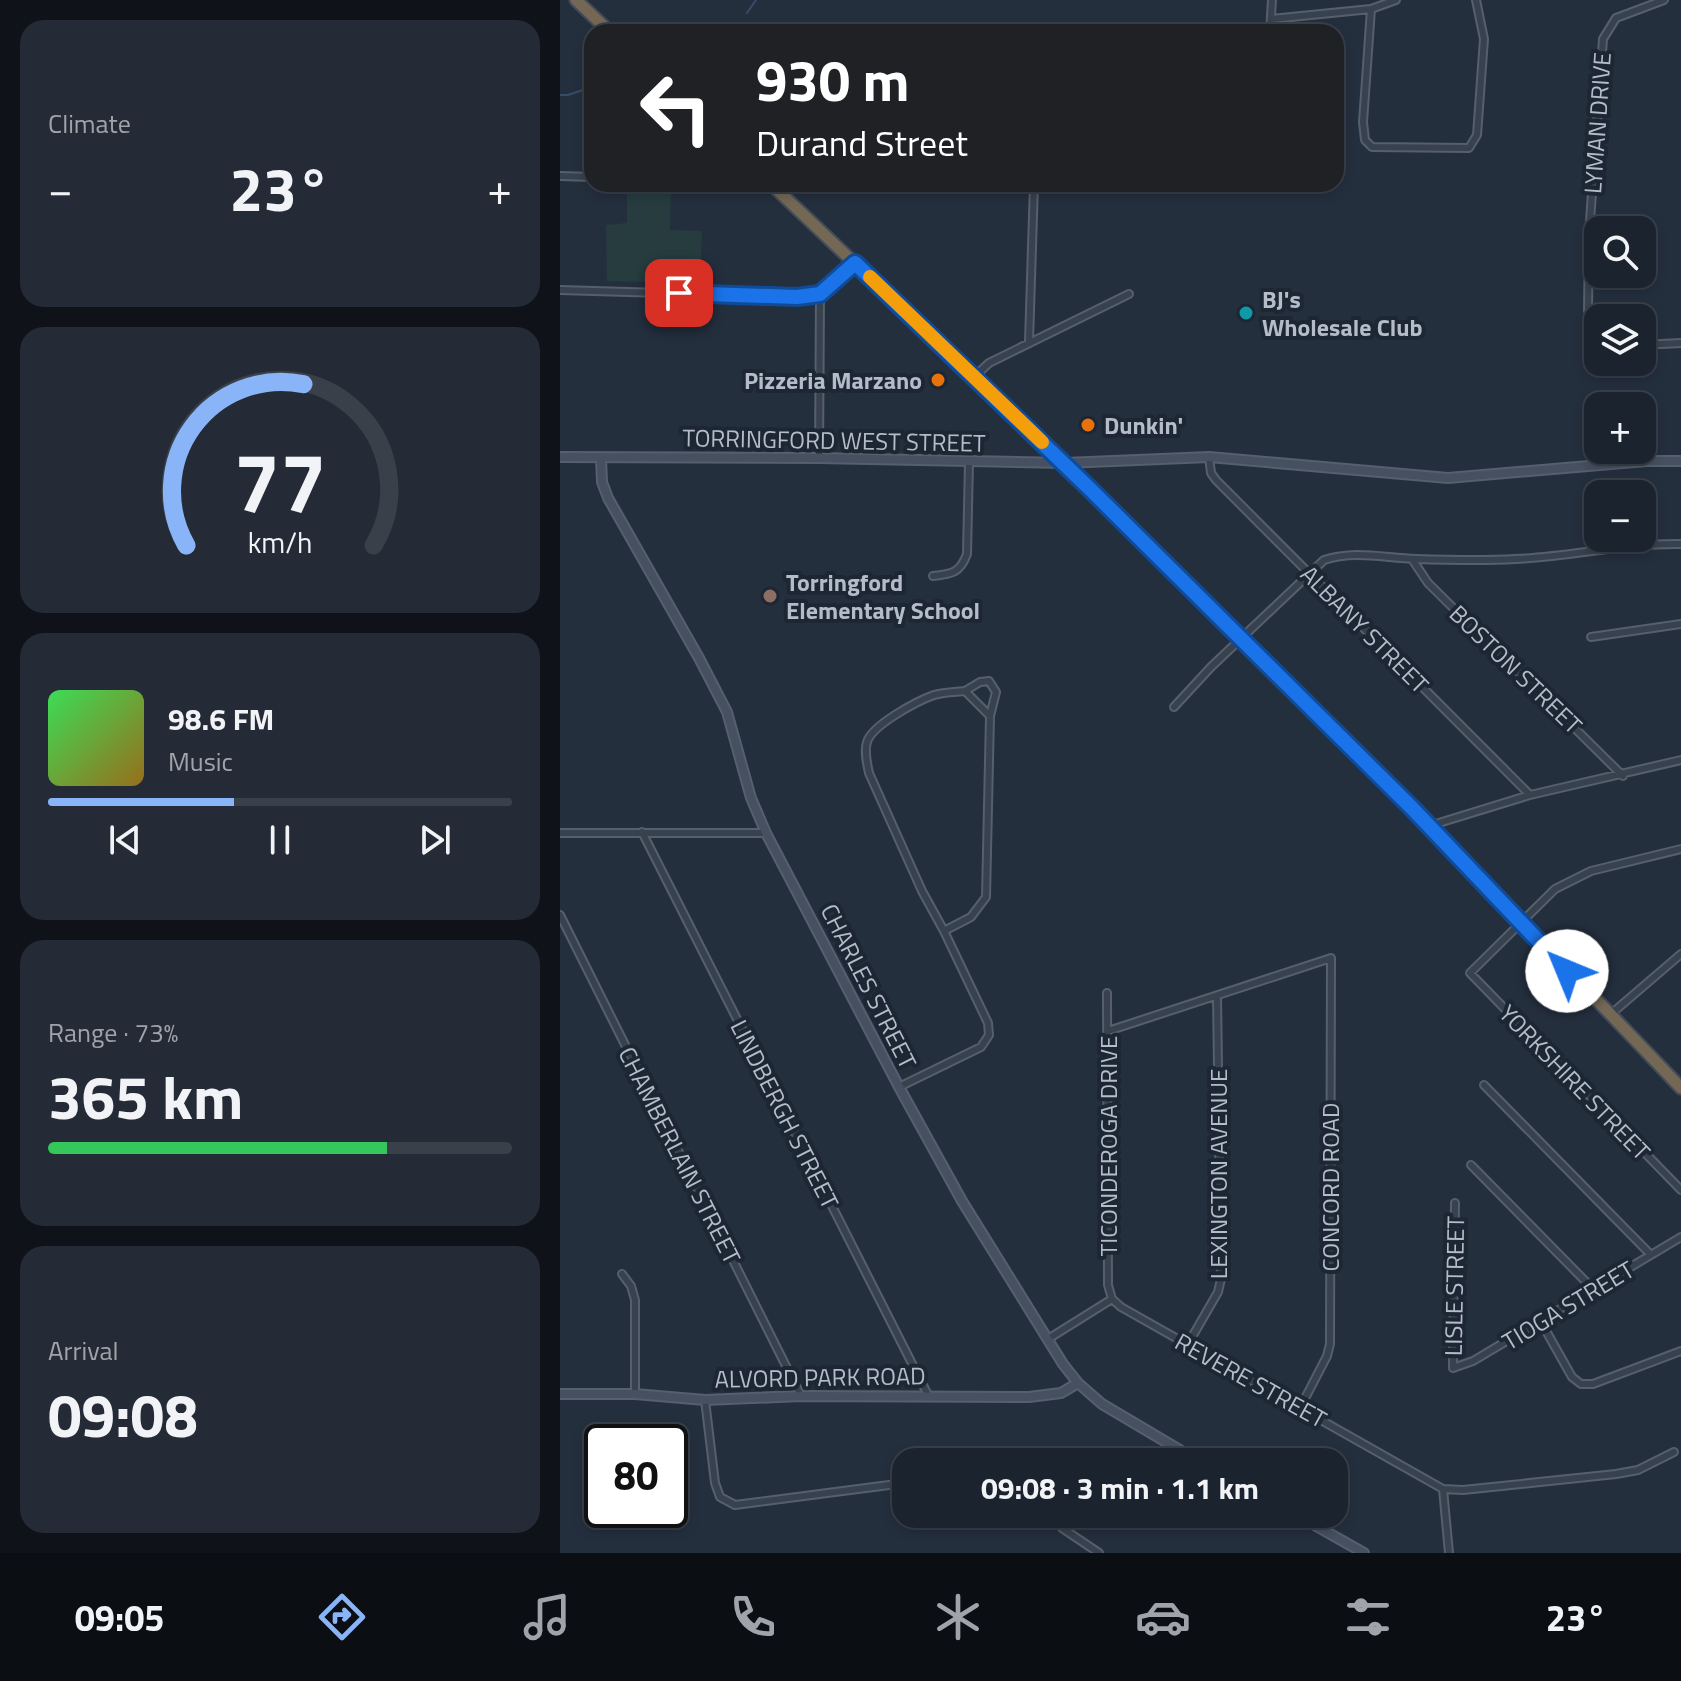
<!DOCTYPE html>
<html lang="en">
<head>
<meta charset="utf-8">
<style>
  body { margin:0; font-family:"Titillium Web",sans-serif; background:#242b36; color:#f1f3f6; height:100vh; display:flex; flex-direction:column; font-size:30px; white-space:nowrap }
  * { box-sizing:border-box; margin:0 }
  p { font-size:26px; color:#a0a4aa }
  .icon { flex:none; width:44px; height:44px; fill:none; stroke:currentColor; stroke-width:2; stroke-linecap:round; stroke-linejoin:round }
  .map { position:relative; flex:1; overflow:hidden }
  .drawer { display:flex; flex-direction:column; gap:20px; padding:20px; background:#0f1319; width:560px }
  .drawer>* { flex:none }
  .banner { position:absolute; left:24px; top:24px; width:760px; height:168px; border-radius:24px; box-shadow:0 4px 12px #0003,0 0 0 2px #39404a; background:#202124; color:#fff; overflow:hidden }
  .fabs { position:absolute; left:1024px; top:216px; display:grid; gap:16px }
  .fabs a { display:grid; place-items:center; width:72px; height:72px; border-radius:16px; background:#1b232e; box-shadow:0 4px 12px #0003,0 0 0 2px #39404a; font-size:40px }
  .speed { position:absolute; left:24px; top:1424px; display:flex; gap:16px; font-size:40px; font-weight:700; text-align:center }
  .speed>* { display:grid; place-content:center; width:104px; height:104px; border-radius:50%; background:#1b232e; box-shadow:0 4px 12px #0003,0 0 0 2px #39404a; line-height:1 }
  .speed .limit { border:4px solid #111; border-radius:12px; background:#fff; color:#111 }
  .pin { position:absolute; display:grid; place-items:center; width:68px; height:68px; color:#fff; margin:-34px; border-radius:16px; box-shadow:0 4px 12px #0006 }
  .me { position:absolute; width:88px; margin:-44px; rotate:315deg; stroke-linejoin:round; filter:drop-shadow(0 0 6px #0008) }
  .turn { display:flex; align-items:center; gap:28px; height:168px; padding:0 40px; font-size:36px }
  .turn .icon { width:104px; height:104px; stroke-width:2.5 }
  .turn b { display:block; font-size:56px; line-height:68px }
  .big { font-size:60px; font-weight:700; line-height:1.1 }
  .drawer .card { flex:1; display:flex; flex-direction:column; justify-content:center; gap:12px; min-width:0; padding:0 28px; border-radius:24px; background:#242b36 }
  .drawer .dial { align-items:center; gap:0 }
  .dial svg { height:208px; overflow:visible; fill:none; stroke:#39404a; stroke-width:7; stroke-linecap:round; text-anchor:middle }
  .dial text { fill:#f1f3f6; stroke:none }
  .song { display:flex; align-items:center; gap:24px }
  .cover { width:96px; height:96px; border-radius:12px; background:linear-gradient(135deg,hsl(130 70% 55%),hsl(40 70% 35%)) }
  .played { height:8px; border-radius:4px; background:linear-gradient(90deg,#8ab4f8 40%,#39404a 40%) }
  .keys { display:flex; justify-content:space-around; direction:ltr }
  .heat { display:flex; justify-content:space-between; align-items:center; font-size:44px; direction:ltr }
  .charge { height:12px; border-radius:6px; background:linear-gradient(90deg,#34c759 73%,#39404a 0) }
  .trip { position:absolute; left:332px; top:1448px; width:456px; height:80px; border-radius:24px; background:#1b232e; box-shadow:0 4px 12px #0003,0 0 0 2px #39404a; font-weight:700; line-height:80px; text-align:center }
  .tabs { display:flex; height:128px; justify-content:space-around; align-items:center; background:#0b0e12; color:#a0a4aa }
  .tabs .icon { width:56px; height:56px }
  .tabs .current { color:#8ab4f8 }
  .tabs b { font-size:36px; color:#f1f3f6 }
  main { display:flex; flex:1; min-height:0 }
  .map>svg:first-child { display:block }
</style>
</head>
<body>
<main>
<section class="drawer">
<div class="card"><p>Climate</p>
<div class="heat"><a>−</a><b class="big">23°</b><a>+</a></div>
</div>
<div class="card dial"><svg viewBox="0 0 100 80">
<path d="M14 69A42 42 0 1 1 86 69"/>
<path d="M14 69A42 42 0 0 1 59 7" stroke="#8ab4f8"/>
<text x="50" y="56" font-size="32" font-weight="700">77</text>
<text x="50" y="72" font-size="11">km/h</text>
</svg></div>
<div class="card">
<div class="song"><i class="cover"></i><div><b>98.6 FM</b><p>Music</p></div></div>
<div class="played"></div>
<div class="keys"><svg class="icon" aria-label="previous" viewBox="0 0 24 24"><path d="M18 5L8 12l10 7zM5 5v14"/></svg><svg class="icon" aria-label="pause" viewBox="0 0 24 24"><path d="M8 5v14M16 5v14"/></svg><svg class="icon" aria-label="next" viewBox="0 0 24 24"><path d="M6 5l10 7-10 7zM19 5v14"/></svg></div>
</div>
<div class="card"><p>Range · 73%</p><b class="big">365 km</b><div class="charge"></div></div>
<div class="card"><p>Arrival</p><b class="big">09:08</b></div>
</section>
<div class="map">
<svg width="1121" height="1553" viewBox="0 0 1121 1553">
  <rect width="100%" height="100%" fill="#242f3e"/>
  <path fill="#263c3f" d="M67 185 111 187 110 230 142 231 140 283 47 281 46 225 67 223Z"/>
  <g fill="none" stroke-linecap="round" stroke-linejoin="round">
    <path stroke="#394c67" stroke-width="2" d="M187 13 196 0
      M0 95H8L32 87"/>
    <g stroke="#565f6c" stroke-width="10">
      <path id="street" d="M811 9 803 122 805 140 812 147 909 148 917 135 924 39 916 0
        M711 19 811 9 836 0
        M710 32 712 0
        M0 176 32 177
        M0 290 237 297 260 294 295 263
        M1038 329 1028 311 1029 235 1043 39 1056 18 1104 0
        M469 342 474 184
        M1082 345 1121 343
        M414 377 429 363 569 294
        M649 457 651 473 656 480 970 795
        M259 458 260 294
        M852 559 868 583 1063 776
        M373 576C392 574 400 573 407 554L409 462
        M1031 637 1121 624
        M405 691 430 716 426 897 411 917 384 931 362 891 309 773C307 764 304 751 307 742 312 725 357 701 374 695 383 692 395 692 405 691Z
        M405 691 420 682 429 681 436 692 430 716
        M614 707 651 667 764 560C795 550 824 558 856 559 888 560 922 561 955 559 1010 557 1065 543 1121 544
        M869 826 970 795 1121 760
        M82 832 368 1395
        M0 833H206
        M1121 849 1031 871 995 889 910 973 1121 1190
        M0 915 241 1396
        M547 993 548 1285 552 1299
        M1051 1014 1121 954
        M548 1031 771 958 770 1344 767 1356 740 1408
        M924 1085 1091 1255
        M339 1087 421 1047 429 1035 428 1023 384 931
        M911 1165 1033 1289
        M895 1203 893 1368 913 1361 1121 1237
        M62 1274 71 1286 75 1300V1394
        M552 1299 561 1307 883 1489 903 1490 1056 1474 1078 1470 1114 1452
        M981 1322 1012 1377 1021 1384H1033L1121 1351
        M488 1339 552 1299
        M628 1344 658 1292 661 1279 657 996
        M145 1400 155 1483 160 1497 175 1505 329 1485
        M883 1489 889 1553
        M502 1528 539 1553"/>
    </g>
    <g stroke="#565f6c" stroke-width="12">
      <path id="secondary" d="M0 457 259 458 505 463 649 457 888 478 1087 461H1121
        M41 458 42 482 48 498 139 658 167 712 191 798 206 833 339 1087 402 1201 503 1364 518 1383 542 1404 640 1462
        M0 1394H75L145 1400 241 1396 469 1397 501 1393 518 1383
        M735 1514 804 1553"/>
    </g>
    <g stroke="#434c59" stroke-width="15">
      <path id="highway" d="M16 0 50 32
        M211 184C522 478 826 778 1121 1088"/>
    </g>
    <use href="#street" stroke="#38414e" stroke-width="6"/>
    <use href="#secondary" stroke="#465061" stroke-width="8"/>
    <use href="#highway" stroke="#746855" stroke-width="11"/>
  </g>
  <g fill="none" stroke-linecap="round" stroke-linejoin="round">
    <g stroke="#114b97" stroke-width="20">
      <path id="route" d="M119 293 237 297 260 294 295 263 529 488 852 808 1007 971"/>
    </g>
    <use href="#route" stroke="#1a73e8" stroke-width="14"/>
    <path stroke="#f59e0b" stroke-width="14" d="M310 277 482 442"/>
  </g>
  <circle fill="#0f9aa8" stroke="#1d2633" stroke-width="3" cx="686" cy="313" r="8"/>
  <g fill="#e8710a" stroke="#1d2633" stroke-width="3">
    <circle cx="378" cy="380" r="8"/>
    <circle cx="528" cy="425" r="8"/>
  </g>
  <circle fill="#8d6e63" stroke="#1d2633" stroke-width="3" cx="210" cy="596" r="8"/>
  <g text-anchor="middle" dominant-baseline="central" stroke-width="8" stroke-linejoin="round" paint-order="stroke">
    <g font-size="24" fill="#b4bcc9" stroke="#1d2633">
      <text transform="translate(1037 123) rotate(-86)">LYMAN DRIVE</text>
      <text transform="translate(274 440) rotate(1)">TORRINGFORD WEST STREET</text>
      <text transform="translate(805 629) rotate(45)">ALBANY STREET</text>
      <text transform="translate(956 669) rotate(44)">BOSTON STREET</text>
      <text transform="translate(309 986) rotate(63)">CHARLES STREET</text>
      <text transform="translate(1015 1082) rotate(46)">YORKSHIRE STREET</text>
      <text transform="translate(225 1114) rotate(63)">LINDBERGH STREET</text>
      <text transform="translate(548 1146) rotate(-90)">TICONDEROGA DRIVE</text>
      <text transform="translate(120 1155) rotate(63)">CHAMBERLAIN STREET</text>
      <text transform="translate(658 1174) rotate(-90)">LEXINGTON AVENUE</text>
      <text transform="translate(770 1187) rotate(-90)">CONCORD ROAD</text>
      <text transform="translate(894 1286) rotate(-89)">LISLE STREET</text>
      <text transform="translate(1008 1305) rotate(-31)">TIOGA STREET</text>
      <text transform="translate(260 1377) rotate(-1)">ALVORD PARK ROAD</text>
      <text transform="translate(691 1380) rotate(29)">REVERE STREET</text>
    </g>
    <g font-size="24" font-weight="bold" fill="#b4bcc9" stroke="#1d2633" text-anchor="start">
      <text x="702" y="299">BJ's<tspan x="702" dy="28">Wholesale Club</tspan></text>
      <text x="362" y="380" text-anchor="end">Pizzeria Marzano</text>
      <text x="544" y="425">Dunkin'</text>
      <text x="226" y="582">Torringford<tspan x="226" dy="28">Elementary School</tspan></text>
    </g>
  </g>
</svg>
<div class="fabs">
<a><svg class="icon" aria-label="search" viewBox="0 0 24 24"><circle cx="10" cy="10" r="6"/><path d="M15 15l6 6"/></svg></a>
<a><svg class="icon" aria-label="layers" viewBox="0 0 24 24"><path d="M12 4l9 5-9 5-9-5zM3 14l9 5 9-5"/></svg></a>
<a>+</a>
<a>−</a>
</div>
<div class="speed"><div class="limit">80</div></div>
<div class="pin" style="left:119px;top:293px;background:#d93025"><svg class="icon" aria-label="arrive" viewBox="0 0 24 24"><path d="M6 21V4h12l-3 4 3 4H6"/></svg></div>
<svg class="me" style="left:1007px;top:971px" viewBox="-20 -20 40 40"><circle r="19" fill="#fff"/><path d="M0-13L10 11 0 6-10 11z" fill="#1a73e8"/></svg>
<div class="trip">09:08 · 3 min · 1.1 km</div>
<div class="banner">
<div class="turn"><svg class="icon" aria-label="left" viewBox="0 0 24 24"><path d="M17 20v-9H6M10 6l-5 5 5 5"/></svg><div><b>930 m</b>Durand Street</div></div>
</div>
</div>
</main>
<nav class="tabs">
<b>09:05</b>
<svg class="icon current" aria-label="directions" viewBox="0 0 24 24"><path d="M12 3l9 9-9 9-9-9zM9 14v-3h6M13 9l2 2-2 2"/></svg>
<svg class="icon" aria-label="music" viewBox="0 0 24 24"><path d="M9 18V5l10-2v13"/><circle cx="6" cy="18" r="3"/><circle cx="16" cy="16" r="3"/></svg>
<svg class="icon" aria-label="phone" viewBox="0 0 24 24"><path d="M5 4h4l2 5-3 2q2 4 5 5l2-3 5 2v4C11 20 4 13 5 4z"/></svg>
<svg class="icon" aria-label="climate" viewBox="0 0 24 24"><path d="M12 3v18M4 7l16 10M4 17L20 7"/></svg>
<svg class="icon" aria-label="car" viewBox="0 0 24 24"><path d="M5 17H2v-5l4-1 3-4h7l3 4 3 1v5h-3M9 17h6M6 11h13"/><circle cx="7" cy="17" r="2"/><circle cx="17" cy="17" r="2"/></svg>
<svg class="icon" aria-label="filters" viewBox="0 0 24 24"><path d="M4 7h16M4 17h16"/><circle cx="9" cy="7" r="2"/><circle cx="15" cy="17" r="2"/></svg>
<b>23°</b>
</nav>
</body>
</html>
